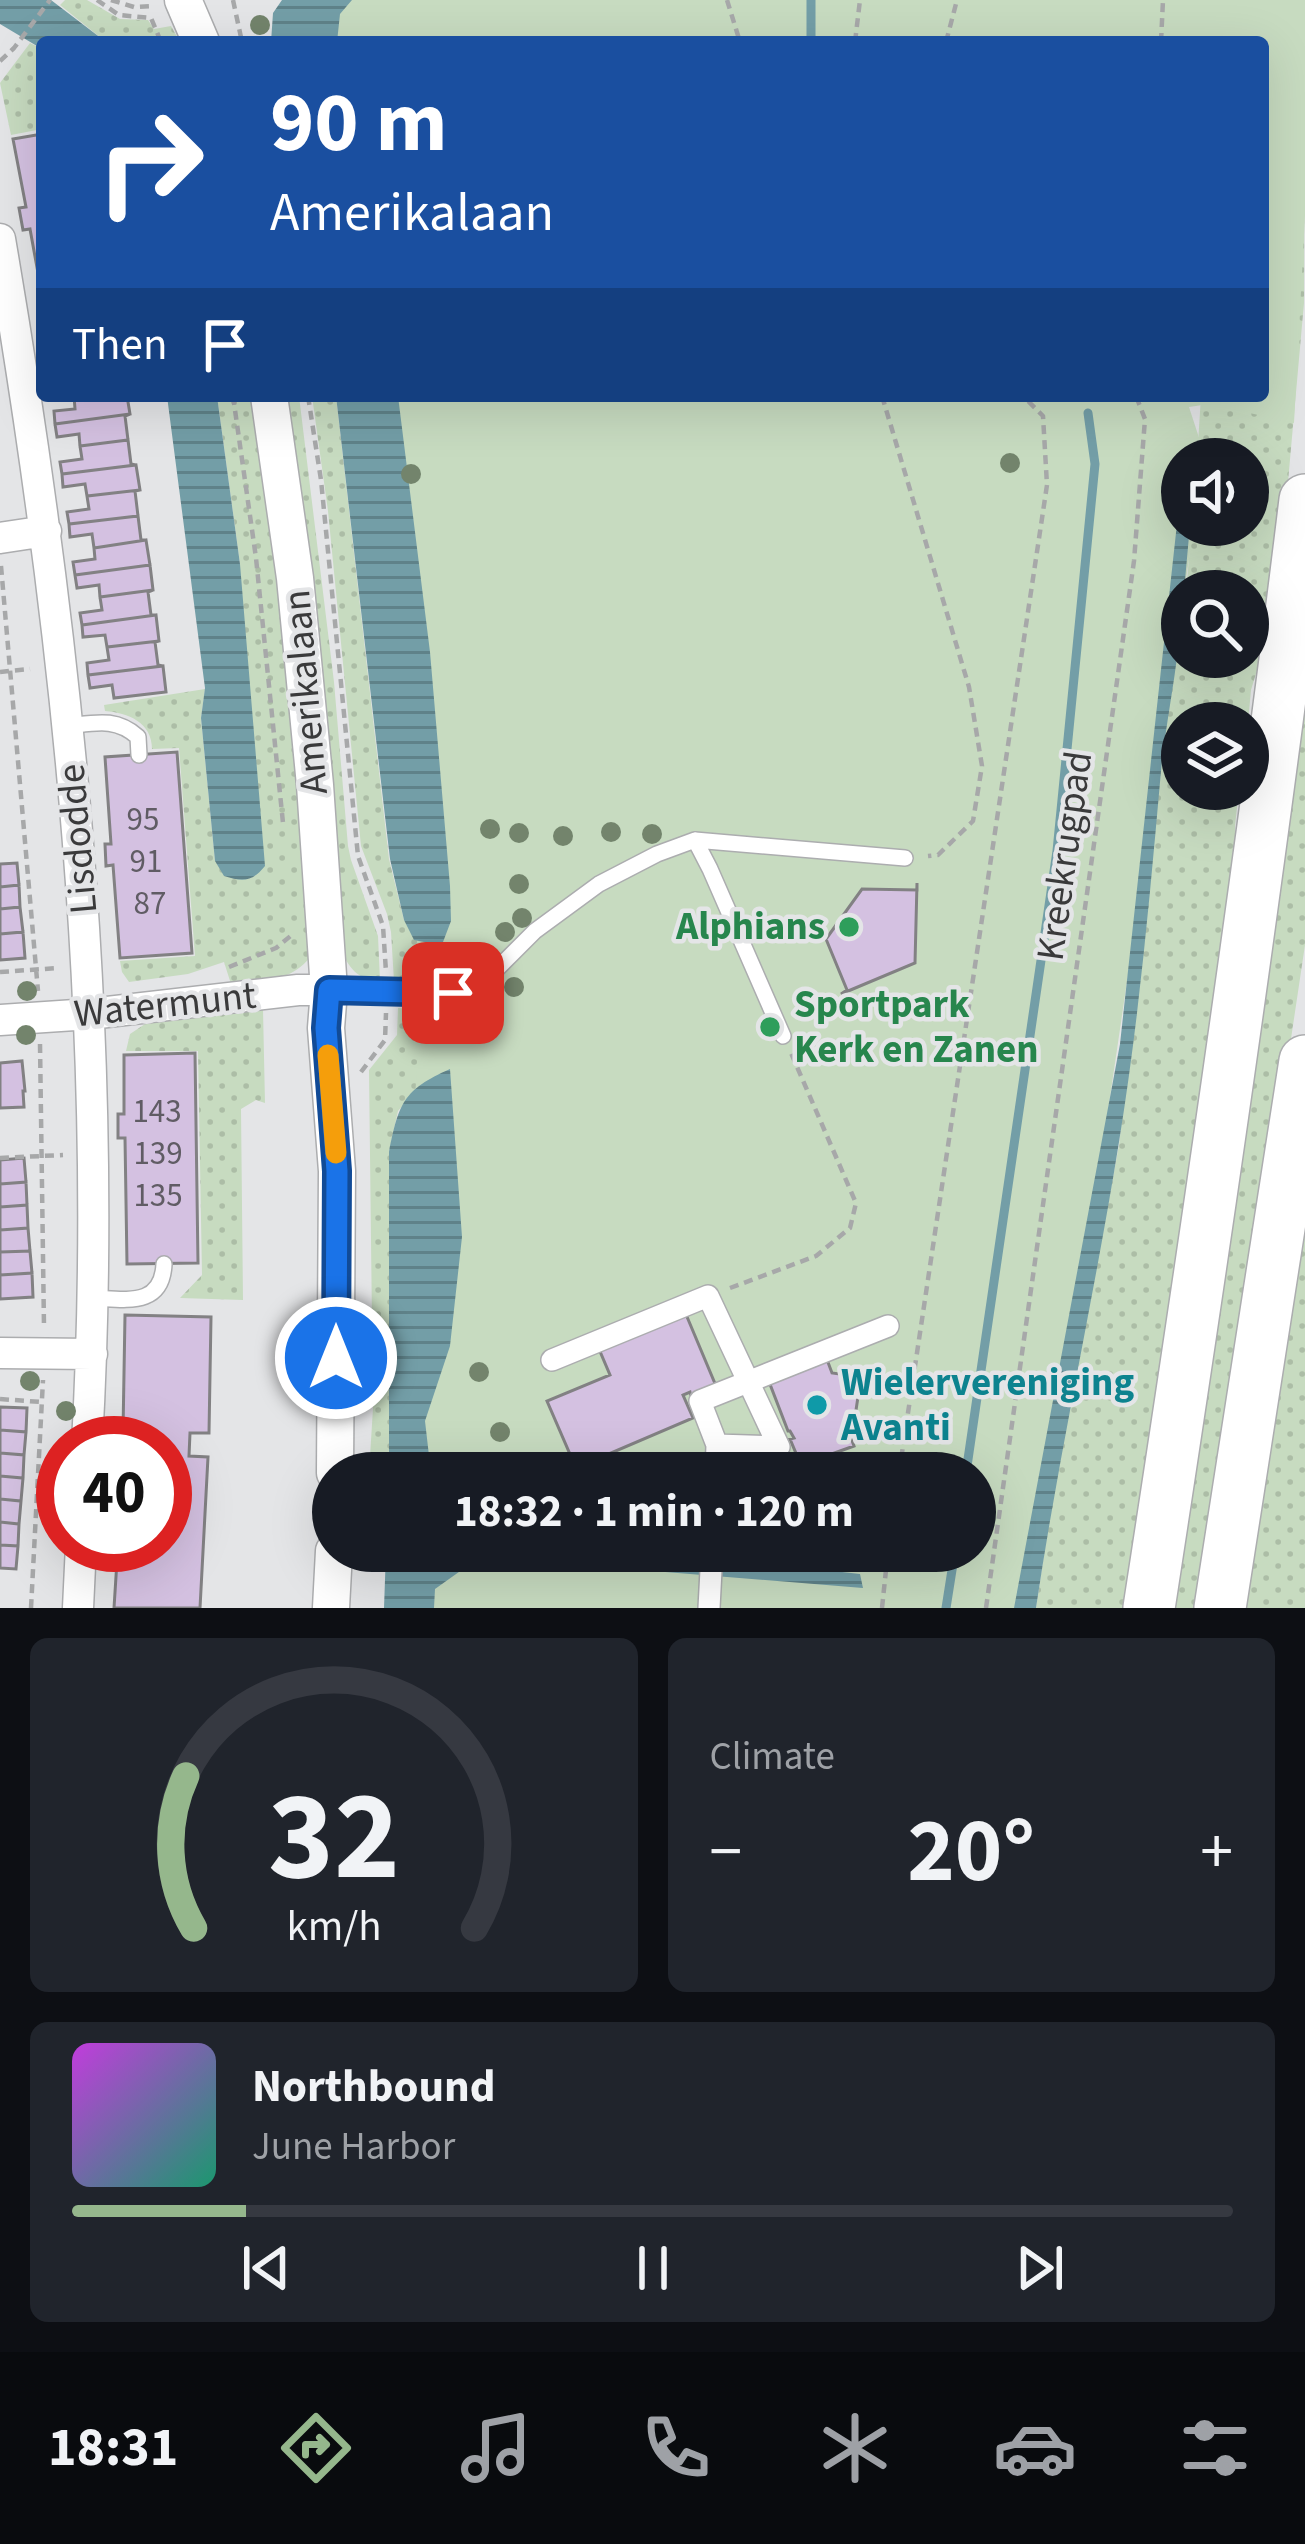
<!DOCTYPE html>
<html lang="en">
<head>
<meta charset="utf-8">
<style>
  body { margin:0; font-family:"Source Sans 3",sans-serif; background:#20242c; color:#f1f3f6; height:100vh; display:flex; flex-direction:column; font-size:45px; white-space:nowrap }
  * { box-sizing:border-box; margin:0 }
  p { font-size:39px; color:#9ea1a6 }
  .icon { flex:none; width:66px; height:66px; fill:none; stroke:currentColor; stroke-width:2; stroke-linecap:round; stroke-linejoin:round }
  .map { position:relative; height:1608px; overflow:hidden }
  .panel { display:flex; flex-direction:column; gap:30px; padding:30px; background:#0d0f14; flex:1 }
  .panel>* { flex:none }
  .banner { position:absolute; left:36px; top:36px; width:1233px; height:366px; border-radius:12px; box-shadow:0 12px 48px #0002; background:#1a4fa0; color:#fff; overflow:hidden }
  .controls { position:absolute; left:1161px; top:438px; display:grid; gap:24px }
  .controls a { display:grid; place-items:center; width:108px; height:108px; border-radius:50%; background:#171b24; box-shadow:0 12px 48px #0002; font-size:60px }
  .speed { position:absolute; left:36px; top:1416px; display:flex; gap:24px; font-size:60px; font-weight:700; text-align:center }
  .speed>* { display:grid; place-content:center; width:156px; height:156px; border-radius:50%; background:#171b24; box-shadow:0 12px 48px #0002; line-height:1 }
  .speed .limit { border:18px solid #d22; background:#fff; color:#111 }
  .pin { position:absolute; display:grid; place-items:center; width:102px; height:102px; color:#fff; margin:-51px; border-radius:24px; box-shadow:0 6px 18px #0006 }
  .me { position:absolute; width:132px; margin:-66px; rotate:0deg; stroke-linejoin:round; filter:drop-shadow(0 0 9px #0008) }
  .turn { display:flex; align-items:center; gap:42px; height:252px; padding:0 36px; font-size:54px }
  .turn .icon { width:156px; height:156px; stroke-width:2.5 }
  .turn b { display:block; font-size:84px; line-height:102px }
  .then { display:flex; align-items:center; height:114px; padding:0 36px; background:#0003; gap:24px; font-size:45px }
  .big { font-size:90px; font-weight:700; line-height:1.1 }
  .panel .tile { flex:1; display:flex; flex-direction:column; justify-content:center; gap:18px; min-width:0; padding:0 42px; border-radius:18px; background:#20242c }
  .panel .dial { align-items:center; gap:0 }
  .dial svg { height:312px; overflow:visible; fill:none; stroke:#363941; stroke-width:7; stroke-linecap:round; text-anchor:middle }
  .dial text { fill:#f1f3f6; stroke:none }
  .song { display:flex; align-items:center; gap:36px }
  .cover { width:144px; height:144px; border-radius:18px; background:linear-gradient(135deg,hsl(290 70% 55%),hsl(160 70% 35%)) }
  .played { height:12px; border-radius:6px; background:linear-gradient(90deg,#95b78c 15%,#363941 15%) }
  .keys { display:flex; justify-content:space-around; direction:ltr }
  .heat { display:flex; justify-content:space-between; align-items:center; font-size:66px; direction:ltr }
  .panel .tiles { flex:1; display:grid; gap:30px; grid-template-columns:1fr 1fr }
  .tile:last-child { grid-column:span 2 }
  .trip { position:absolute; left:312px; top:1452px; width:684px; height:120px; border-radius:60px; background:#171b24; box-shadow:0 12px 48px #0002; font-weight:700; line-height:120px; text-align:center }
  .tab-bar { display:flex; height:192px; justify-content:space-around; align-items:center; background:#090b0e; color:#9ea1a6 }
  .tab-bar .icon { width:84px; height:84px }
  .tab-bar .active { color:#95b78c }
  .tab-bar b { font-size:54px; color:#f1f3f6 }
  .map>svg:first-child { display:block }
</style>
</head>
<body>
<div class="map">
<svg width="1305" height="1608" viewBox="0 0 1305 1608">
  <defs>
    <pattern id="grass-dots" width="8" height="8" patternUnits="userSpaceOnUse" patternTransform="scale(3)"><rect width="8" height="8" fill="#c7dbc0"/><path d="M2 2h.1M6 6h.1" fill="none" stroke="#acbda6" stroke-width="1.8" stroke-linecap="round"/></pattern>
    <pattern id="water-rules" width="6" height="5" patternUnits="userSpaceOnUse" patternTransform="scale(3)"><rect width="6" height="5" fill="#739ea7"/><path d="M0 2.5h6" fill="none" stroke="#5f8289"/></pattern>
  </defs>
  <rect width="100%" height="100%" fill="#e4e5e7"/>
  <path fill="url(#grass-dots)" d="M65 0H87L120 19 148 20 154 29 171 26 180 42H106L60 5Z
    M1305 0 1304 303 1277 605 1251 690 1248 723H1182V789H1239L1235 826 1238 889 1126 1608H1036L1052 1501 1119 1145 1166 717 1182 622V657H1248V591H1186L1192 525H1248V459H1197L1201 396H1263V42Z
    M30 43 42 49V129L11 135 0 83Z
    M217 396H255L287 642 313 953C293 983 264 980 231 984L224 962 188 974 129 982 122 972 120 961 195 956 179 748 152 749C152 722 128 713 105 711L104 705 205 689 201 718 215 861 240 564Z
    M284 396H299L334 682 348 846 351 860 378 936 380 981C359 981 347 967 341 948Z
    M312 396H336L389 859 404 920 434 944 460 980 394 981 391 932 387 914 361 846 328 511Z
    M1305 677V945L1206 1608H1168Z
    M398 1008 426 1010 456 1044 398 1111 389 1152V1473H369L373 1408 369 1070 397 1035Z
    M263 1009 265 1103 256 1100 241 1109 243 1300 180 1298 202 1275 198 1051H126L130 1034 151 1020Z
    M1305 1214V1608H1244Z"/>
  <path fill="#c7dbc0" d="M311 0H1305V216L1294 423 1209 404 1189 407 1204 453 1203 459H1182V525H1194L1035 1608H404L405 1551H975V1473H406L412 1154 426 900 371 396H1263V42H296Z"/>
  <path fill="url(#water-rules)" d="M0 0H51L106 42H42V49L0 24Z
    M282 0H352L340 14 337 42H271L273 13Z
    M167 396H217L240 564 265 866C252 882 243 882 224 876L215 861 201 718 205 688Z
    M336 396H398L430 652 450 886 451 921 443 942 434 944 414 940 404 920 390 859Z
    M1182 478V525H1190L1184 591H1182C1182 651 1167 711 1161 771 1150 895 1139 1019 1119 1142 1094 1298 1059 1452 1036 1608H1014L1120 1044Z
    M450 1069 462 1237 450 1346 425 1421 431 1473H389V1152C399 1103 403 1090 450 1069Z
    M386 1551H656L860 1574 863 1588 480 1557 435 1589 434 1608H384Z"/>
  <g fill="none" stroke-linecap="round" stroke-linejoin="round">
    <path stroke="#739ea7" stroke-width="9" d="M811 42V0
      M966 1473 1057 851 1095 464 1088 413
      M946 1608 955 1551"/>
  </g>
  <path fill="#d4c1e1" stroke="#828183" stroke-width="3" d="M42 134V295L30 229 23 230 19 208 26 207 13 139Z
    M74 396H127L130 414 55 424 54 411 75 409Z
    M130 414 125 416 128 440 80 446 79 434 57 437 55 424Z
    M128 440 131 464 136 465 62 474 60 462 82 459 80 446Z
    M136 465 140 490 87 496 85 484 63 487 62 474Z
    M140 490 135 491 138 516 69 524 67 512 89 509 87 496Z
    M138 516 141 540H146L94 548 92 534 70 537 69 524Z
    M146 540 150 565 75 575 73 562 95 559 94 548Z
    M150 565 153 590 100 597 99 585 77 588 75 575Z
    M153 590 148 592 151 615H156L82 625 80 613 102 610 100 597Z
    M156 615 159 641 107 647 105 635 83 637 82 625Z
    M159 641 155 642 158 665 163 666 88 675 87 663 109 660 107 647Z
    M163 666 166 692 114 698 112 685 90 688 88 675Z
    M177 752 192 953 120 958 113 865 106 866 105 844H111L105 757Z
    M17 863 19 885 0 887V864Z
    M917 883 915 963 841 994 847 990 826 939 862 889 917 890Z
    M19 885 20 907 0 909V887Z
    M20 907 23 932 0 934V909Z
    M23 932 25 958 0 960V934Z
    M195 1053 198 1263 127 1264 125 1138H118V1114H124V1055Z
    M22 1061 25 1091H23L24 1107 0 1108V1063Z
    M24 1158 26 1182 0 1184V1160Z
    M26 1182 27 1205 0 1207V1184Z
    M27 1205 28 1228 0 1230V1207Z
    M28 1228 30 1251 0 1252V1230Z
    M30 1251 32 1273 0 1275V1252Z
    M32 1273 33 1297 0 1299V1275Z
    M685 1312 716 1386 691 1396 690 1392 683 1395 693 1418 576 1468 547 1401 610 1375 599 1349Z
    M125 1315 211 1317 209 1433H190L189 1456 208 1457 200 1608H114L118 1545H165V1443H130V1432H123Z
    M826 1357 832 1373 861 1377 853 1430 849 1432 854 1446 801 1465 790 1439 794 1438 790 1431H788L768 1379Z
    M0 1407 27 1408 26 1432 0 1430Z
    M0 1430 26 1432 24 1455 0 1453Z
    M0 1453 24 1455 23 1478 0 1476Z
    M0 1476 23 1478 21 1501 0 1499Z
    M0 1499 21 1501 19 1524 0 1522Z
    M0 1522 19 1524 18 1546 0 1545Z
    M0 1545 18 1546 16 1569 0 1568Z"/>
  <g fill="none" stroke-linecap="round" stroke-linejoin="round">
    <g stroke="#acadaf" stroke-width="18">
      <path id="service" d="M68 726C95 723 116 717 138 737L139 755
        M695 840 710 869 783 1036
        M329 990 453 993 474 987 488 978 535 931 599 884 657 854 695 840 905 858
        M92 1298C125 1299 162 1308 164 1264"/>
    </g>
    <g stroke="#acadaf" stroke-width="24">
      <path id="pedestrian" d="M552 1360 708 1296 779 1447 717 1445 716 1473
        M717 1445 700 1401 888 1326
        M709 1608 712 1551"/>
    </g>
    <g stroke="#acadaf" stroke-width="33">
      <path id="minor" d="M0 239C68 637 110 1039 87 1443
        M0 538 46 531
        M0 1020 90 1014 298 990H329
        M0 1353 92 1354
        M78 1608 81 1545"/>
    </g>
    <g stroke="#acadaf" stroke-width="39">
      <path id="tertiary" d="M183 0 201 42
        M269 396 295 578 315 785 329 990 326 1028 337 1171 335 1473
        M331 1608 334 1551"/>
    </g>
    <g stroke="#acadaf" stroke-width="54">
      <path id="trunk" d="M1149 1608C1206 1239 1260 871 1305 500
        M1220 1608 1305 1061"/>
    </g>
    <path stroke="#a7a8a9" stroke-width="4.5" stroke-dasharray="9 6" stroke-linecap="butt" d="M97 0 119 15 151 18 161 42
      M111 0 134 7 152 6
      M233 0 242 42
      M727 0 740 42
      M855 42 860 0
      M946 42 957 0
      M1161 42 1163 0
      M0 61 14 48 50 0
      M233 396 256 558 283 823
      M308 396 321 480 358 856 383 926 386 972
      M882 396 969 687 982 766 973 821 938 855 928 856
      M1 566 38 991
      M0 672 30 669
      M229 967 276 948 293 934
      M0 972 58 968
      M40 1044 44 1327
      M361 1072 385 1040 386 1013
      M0 1158 63 1155
      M730 1288 816 1256 850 1228 856 1203 791 1053
      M0 1399 41 1402
      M899 1473 1047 485 1043 416 1023 396
      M31 1608 43 1380
      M882 1608 888 1551
      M986 1608 1134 561 1145 419 1136 396"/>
    <use href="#service" stroke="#fff" stroke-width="15"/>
    <use href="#pedestrian" stroke="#fff" stroke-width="21"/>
    <use href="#minor" stroke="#fff" stroke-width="30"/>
    <use href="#tertiary" stroke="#fff" stroke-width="36"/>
    <use href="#trunk" stroke="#fff" stroke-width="51"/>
  </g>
  <g fill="#73846c">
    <circle cx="260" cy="25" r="10"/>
    <circle cx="1010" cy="463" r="10"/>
    <circle cx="411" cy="474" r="10"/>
    <circle cx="490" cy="829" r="10"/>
    <circle cx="611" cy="832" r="10"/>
    <circle cx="519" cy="833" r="10"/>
    <circle cx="652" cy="834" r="10"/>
    <circle cx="563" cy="836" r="10"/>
    <circle cx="519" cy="884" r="10"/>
    <circle cx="522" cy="918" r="10"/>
    <circle cx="505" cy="932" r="10"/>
    <circle cx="514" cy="987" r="10"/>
    <circle cx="27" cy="991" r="10"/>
    <circle cx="485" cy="1009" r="10"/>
    <circle cx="26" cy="1035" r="10"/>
    <circle cx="479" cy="1372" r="10"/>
    <circle cx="30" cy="1381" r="10"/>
    <circle cx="66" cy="1411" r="10"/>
    <circle cx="500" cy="1432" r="10"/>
  </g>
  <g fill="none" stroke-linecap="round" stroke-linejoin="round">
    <g stroke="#114b97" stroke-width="30">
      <path id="route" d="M336 1358 337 1171 326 1028 329 990 453 993"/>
    </g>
    <use href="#route" stroke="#1a73e8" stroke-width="21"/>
    <path stroke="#f59e0b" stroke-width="21" d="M328 1055 336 1153"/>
  </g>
  <g fill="#2e9e5b" stroke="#e4e5e7" stroke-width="4.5">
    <circle cx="849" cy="927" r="12"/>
    <circle cx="770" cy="1027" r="12"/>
  </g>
  <circle fill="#0f9aa8" stroke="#e4e5e7" stroke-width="4.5" cx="817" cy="1405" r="12"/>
  <g text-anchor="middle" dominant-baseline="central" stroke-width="9" stroke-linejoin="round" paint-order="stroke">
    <g font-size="33" fill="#605c64">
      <text x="143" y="819">95</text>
      <text x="146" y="861">91</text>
      <text x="150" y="903">87</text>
      <text x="157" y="1111">143</text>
      <text x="158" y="1153">139</text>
      <text x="158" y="1195">135</text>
    </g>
    <g font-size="39" fill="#3a3a3b" stroke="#e4e5e7">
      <text transform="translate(306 692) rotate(-95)">Amerikalaan</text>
      <text transform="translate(78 839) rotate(-95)">Lisdodde</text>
      <text transform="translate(1065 856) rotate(-82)">Kreekrugpad</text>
      <text transform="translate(165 1005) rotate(-6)">Watermunt</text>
    </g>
    <g font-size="39" font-weight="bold" fill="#27864d" stroke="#e4e5e7" text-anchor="end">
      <text x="825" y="927">Alphians</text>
      <text x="794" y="1005" text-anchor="start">Sportpark<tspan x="794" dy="45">Kerk en Zanen</tspan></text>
    </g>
    <g font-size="39" font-weight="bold" fill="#0d838f" stroke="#e4e5e7" text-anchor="start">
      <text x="841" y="1383">Wielervereniging<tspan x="841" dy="45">Avanti</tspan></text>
    </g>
  </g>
</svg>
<div class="controls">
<a><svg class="icon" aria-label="sound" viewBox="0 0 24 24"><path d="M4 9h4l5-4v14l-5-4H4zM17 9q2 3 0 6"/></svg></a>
<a><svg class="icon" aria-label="search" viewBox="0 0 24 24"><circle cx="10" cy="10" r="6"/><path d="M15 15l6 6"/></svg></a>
<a><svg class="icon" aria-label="layers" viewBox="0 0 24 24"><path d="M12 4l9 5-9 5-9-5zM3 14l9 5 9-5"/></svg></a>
</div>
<div class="speed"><div class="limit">40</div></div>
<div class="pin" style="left:453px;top:993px;background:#d93025"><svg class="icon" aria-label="arrive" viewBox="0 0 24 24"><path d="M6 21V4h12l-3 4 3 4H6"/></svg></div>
<svg class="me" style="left:336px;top:1358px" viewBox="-20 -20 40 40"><circle r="17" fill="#1a73e8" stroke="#fff" stroke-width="3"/><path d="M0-11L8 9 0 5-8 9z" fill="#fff"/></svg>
<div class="trip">18:32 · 1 min · 120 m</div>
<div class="banner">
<div class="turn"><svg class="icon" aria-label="right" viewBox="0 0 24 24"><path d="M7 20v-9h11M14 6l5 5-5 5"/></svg><div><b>90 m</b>Amerikalaan</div></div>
<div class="then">Then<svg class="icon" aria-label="arrive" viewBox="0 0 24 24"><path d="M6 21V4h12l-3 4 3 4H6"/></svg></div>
</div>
</div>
<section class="panel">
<div class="tiles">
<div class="tile dial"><svg viewBox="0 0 100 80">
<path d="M14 69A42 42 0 1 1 86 69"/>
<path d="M14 69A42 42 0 0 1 12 30" stroke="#95b78c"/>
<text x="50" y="56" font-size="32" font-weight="700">32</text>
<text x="50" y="72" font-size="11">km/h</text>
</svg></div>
<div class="tile"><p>Climate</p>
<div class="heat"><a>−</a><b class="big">20°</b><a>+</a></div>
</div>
<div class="tile">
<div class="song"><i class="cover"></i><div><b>Northbound</b><p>June Harbor</p></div></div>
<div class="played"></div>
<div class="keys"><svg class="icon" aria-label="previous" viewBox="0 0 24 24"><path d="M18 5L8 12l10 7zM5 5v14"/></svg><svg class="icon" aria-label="pause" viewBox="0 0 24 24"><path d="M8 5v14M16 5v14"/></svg><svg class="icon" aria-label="next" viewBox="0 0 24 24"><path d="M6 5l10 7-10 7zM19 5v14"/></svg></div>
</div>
</div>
</section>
<nav class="tab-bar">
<b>18:31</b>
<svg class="icon active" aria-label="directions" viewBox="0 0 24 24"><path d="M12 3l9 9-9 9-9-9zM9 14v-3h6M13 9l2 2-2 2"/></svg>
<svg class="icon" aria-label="music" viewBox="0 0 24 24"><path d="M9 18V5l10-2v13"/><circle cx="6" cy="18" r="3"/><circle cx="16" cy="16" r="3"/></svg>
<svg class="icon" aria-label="phone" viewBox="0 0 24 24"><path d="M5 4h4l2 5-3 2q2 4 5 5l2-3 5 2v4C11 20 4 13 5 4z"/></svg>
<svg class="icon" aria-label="climate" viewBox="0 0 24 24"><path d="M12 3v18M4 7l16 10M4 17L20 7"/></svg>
<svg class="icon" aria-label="car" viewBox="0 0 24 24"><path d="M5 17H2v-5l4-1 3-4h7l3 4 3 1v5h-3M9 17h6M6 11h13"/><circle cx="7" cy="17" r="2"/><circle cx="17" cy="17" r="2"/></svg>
<svg class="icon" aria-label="filters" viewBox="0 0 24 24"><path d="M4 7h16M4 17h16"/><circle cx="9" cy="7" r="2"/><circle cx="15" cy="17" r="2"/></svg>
</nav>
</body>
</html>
